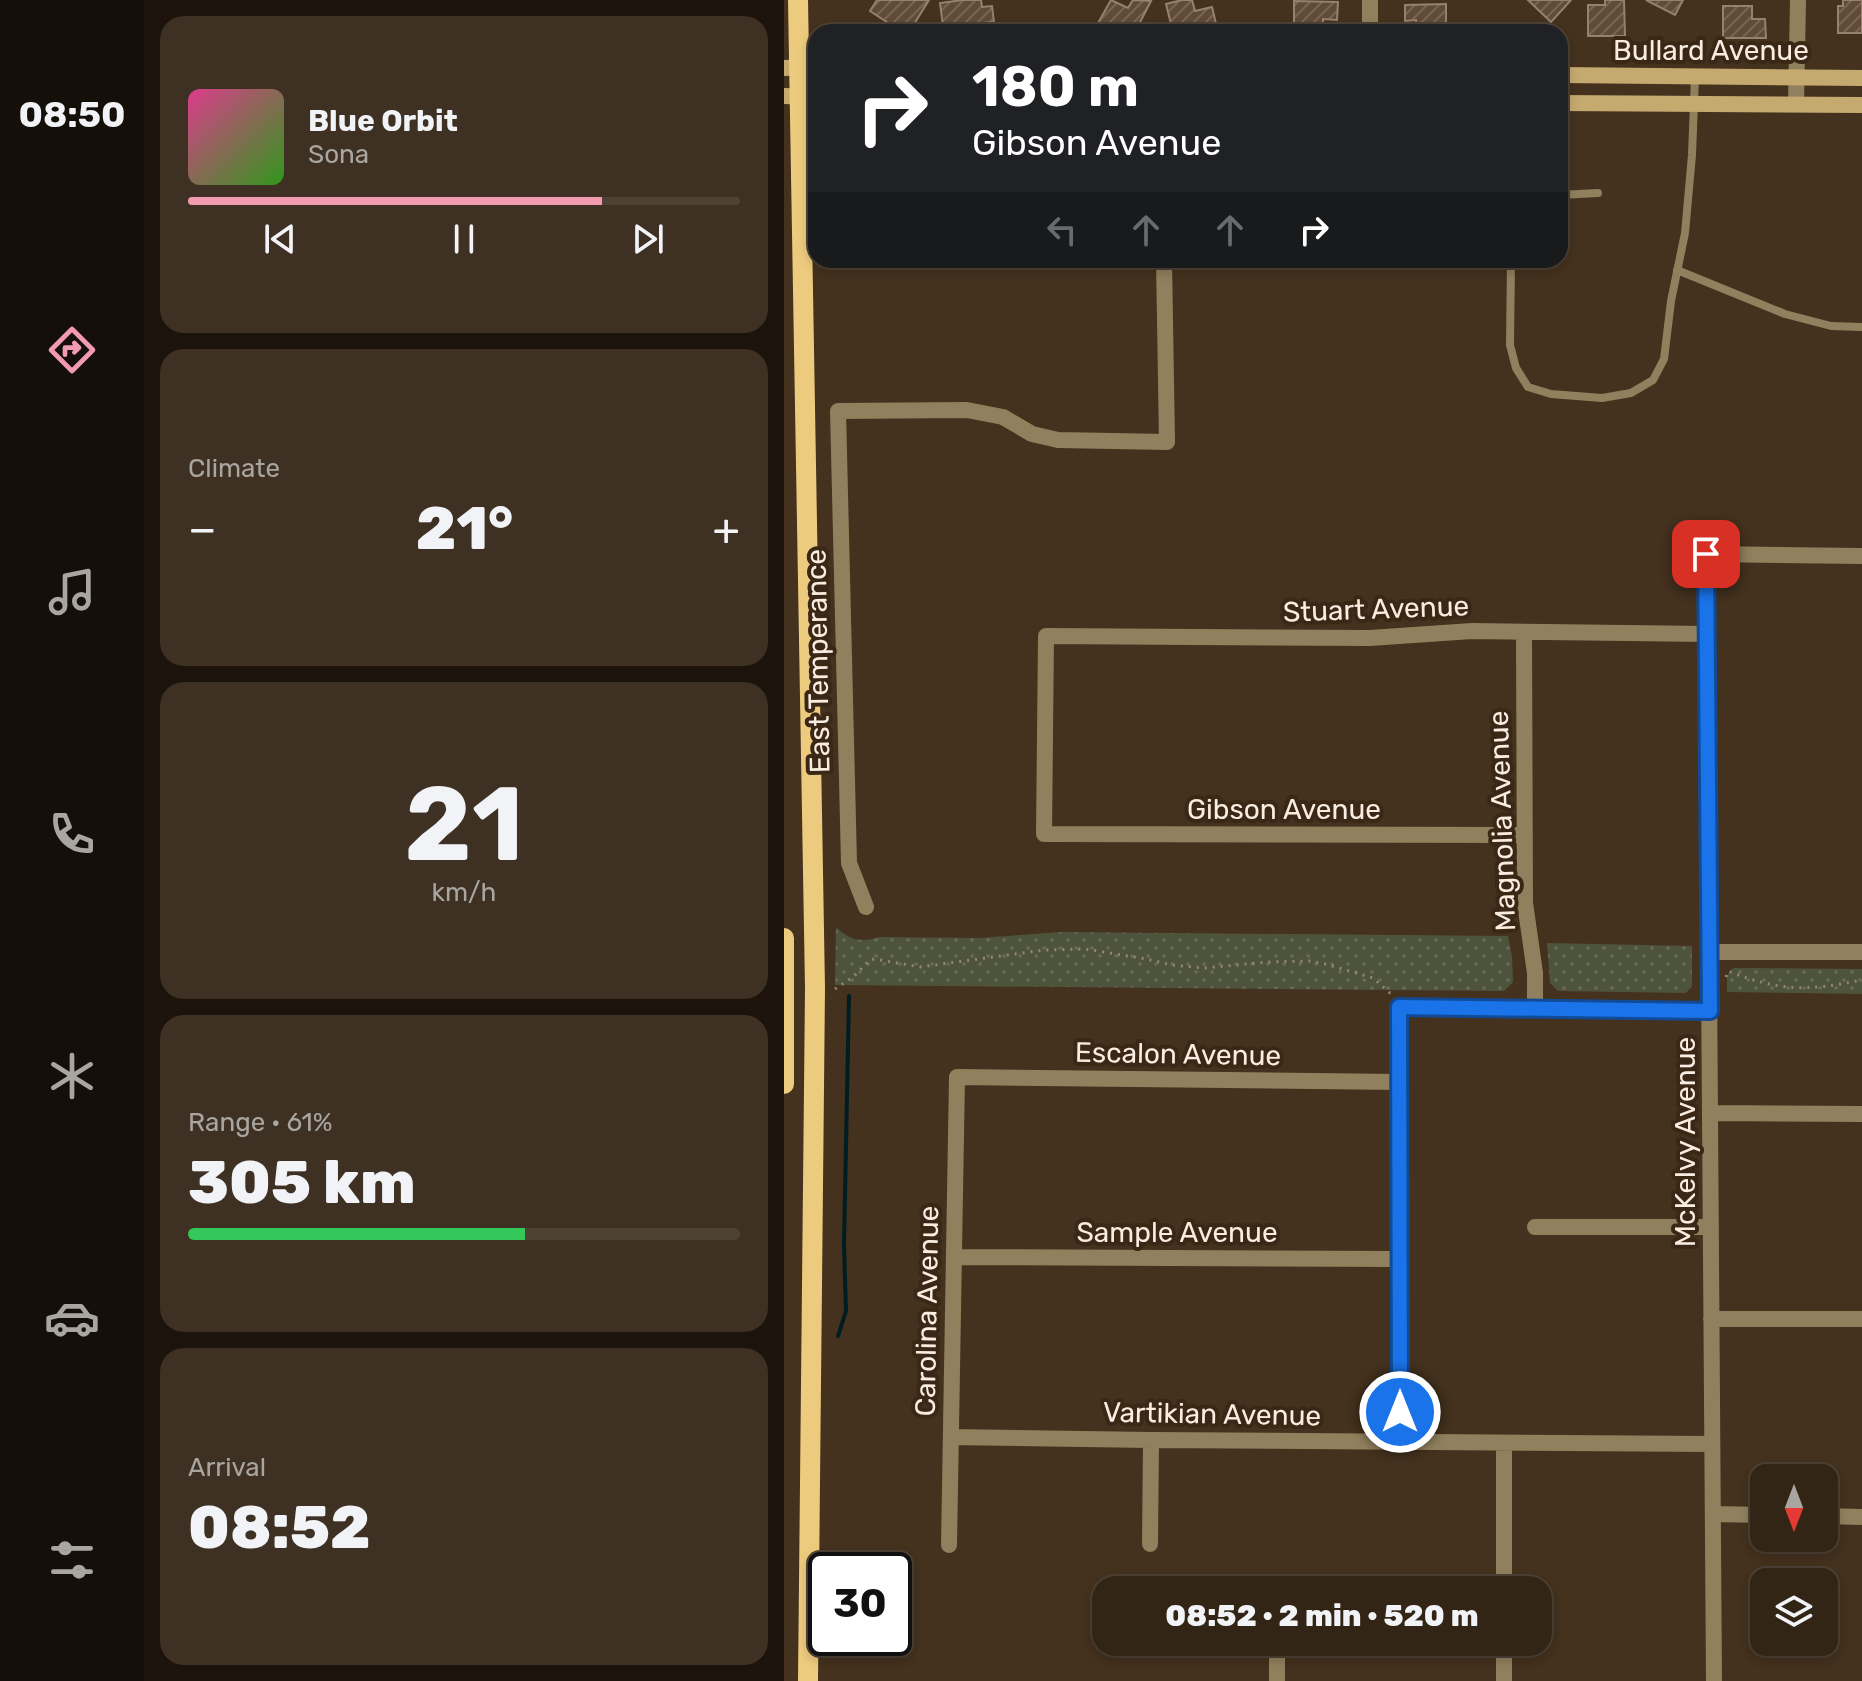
<!DOCTYPE html>
<html lang="en">
<head>
<meta charset="utf-8">
<style>
  body { margin:0; font-family:Rubik,sans-serif; background:#3e3123; color:#f1f3f6; height:100vh; display:flex; flex-direction:column; font-size:30px; white-space:nowrap }
  * { box-sizing:border-box; margin:0 }
  p { font-size:26px; color:#a9a5a1 }
  .icon { flex:none; width:44px; height:44px; fill:none; stroke:currentColor; stroke-width:2; stroke-linecap:round; stroke-linejoin:round }
  .map { position:relative; flex:1; overflow:hidden }
  .panel { display:flex; flex-direction:column; gap:16px; padding:16px; background:#1c140c; width:640px }
  .panel>* { flex:none }
  .hud { position:absolute; left:24px; top:24px; width:760px; height:244px; border-radius:24px; box-shadow:0 4px 12px #0003,0 0 0 2px #4e4235; background:#202124; color:#fff; overflow:hidden }
  .needle { width:52px; rotate:180deg }
  .buttons { position:absolute; left:966px; top:1464px; display:grid; gap:16px }
  .buttons a { display:grid; place-items:center; width:88px; height:88px; border-radius:16px; background:#332516; box-shadow:0 4px 12px #0003,0 0 0 2px #4e4235; font-size:40px }
  .speed { position:absolute; left:24px; top:1552px; display:flex; gap:16px; font-size:40px; font-weight:700; text-align:center }
  .speed>* { display:grid; place-content:center; width:104px; height:104px; border-radius:50%; background:#332516; box-shadow:0 4px 12px #0003,0 0 0 2px #4e4235; line-height:1 }
  .speed .limit { border:4px solid #111; border-radius:12px; background:#fff; color:#111 }
  .pin { position:absolute; display:grid; place-items:center; width:68px; height:68px; color:#fff; margin:-34px; border-radius:16px; box-shadow:0 4px 12px #0006 }
  .me { position:absolute; width:88px; margin:-44px; rotate:0deg; stroke-linejoin:round; filter:drop-shadow(0 0 6px #0008) }
  .turn { display:flex; align-items:center; gap:28px; height:168px; padding:0 32px; font-size:36px }
  .turn .icon { width:104px; height:104px; stroke-width:2.5 }
  .turn b { display:block; font-size:56px; line-height:68px }
  .lanes { display:flex; align-items:center; height:76px; padding:0 32px; background:#0003; justify-content:center; gap:40px; direction:ltr }
  .lanes .off { opacity:.35 }
  .big { font-size:60px; font-weight:800; line-height:1.1 }
  .panel .card { flex:1; display:flex; flex-direction:column; justify-content:center; gap:12px; min-width:0; padding:0 28px; border-radius:24px; background:#3e3123 }
  .panel .dial { align-items:center; gap:0 }
  .dial b { font-size:104px; line-height:1 }
  .song { display:flex; align-items:center; gap:24px }
  .cover { width:96px; height:96px; border-radius:12px; background:linear-gradient(135deg,hsl(330 70% 55%),hsl(110 70% 35%)) }
  .played { height:8px; border-radius:4px; background:linear-gradient(90deg,#f29ab0 75%,#4e4235 75%) }
  .keys { display:flex; justify-content:space-around; direction:ltr }
  .heat { display:flex; justify-content:space-between; align-items:center; font-size:44px; direction:ltr }
  .charge { height:12px; border-radius:6px; background:linear-gradient(90deg,#34c759 61%,#4e4235 0) }
  .trip { position:absolute; left:308px; top:1576px; width:460px; height:80px; border-radius:24px; background:#332516; box-shadow:0 4px 12px #0003,0 0 0 2px #4e4235; font-weight:800; line-height:80px; text-align:center }
  main { display:flex; flex:1; min-height:0 }
  .tabs { display:flex; flex-direction:column; width:144px; justify-content:space-around; align-items:center; background:#140f09; color:#a9a5a1 }
  .tabs .icon { width:56px; height:56px }
  .tabs .selected { color:#f29ab0 }
  .tabs b { font-size:36px; color:#f1f3f6 }
  .map>svg:first-child { display:block }
</style>
</head>
<body>
<main>
<nav class="tabs">
<b>08:50</b>
<svg class="icon selected" aria-label="directions" viewBox="0 0 24 24"><path d="M12 3l9 9-9 9-9-9zM9 14v-3h6M13 9l2 2-2 2"/></svg>
<svg class="icon" aria-label="music" viewBox="0 0 24 24"><path d="M9 18V5l10-2v13"/><circle cx="6" cy="18" r="3"/><circle cx="16" cy="16" r="3"/></svg>
<svg class="icon" aria-label="phone" viewBox="0 0 24 24"><path d="M5 4h4l2 5-3 2q2 4 5 5l2-3 5 2v4C11 20 4 13 5 4z"/></svg>
<svg class="icon" aria-label="climate" viewBox="0 0 24 24"><path d="M12 3v18M4 7l16 10M4 17L20 7"/></svg>
<svg class="icon" aria-label="car" viewBox="0 0 24 24"><path d="M5 17H2v-5l4-1 3-4h7l3 4 3 1v5h-3M9 17h6M6 11h13"/><circle cx="7" cy="17" r="2"/><circle cx="17" cy="17" r="2"/></svg>
<svg class="icon" aria-label="filters" viewBox="0 0 24 24"><path d="M4 7h16M4 17h16"/><circle cx="9" cy="7" r="2"/><circle cx="15" cy="17" r="2"/></svg>
</nav>
<section class="panel">
<div class="card">
<div class="song"><i class="cover"></i><div><b>Blue Orbit</b><p>Sona</p></div></div>
<div class="played"></div>
<div class="keys"><svg class="icon" aria-label="previous" viewBox="0 0 24 24"><path d="M18 5L8 12l10 7zM5 5v14"/></svg><svg class="icon" aria-label="pause" viewBox="0 0 24 24"><path d="M8 5v14M16 5v14"/></svg><svg class="icon" aria-label="next" viewBox="0 0 24 24"><path d="M6 5l10 7-10 7zM19 5v14"/></svg></div>
</div>
<div class="card"><p>Climate</p>
<div class="heat"><a>−</a><b class="big">21°</b><a>+</a></div>
</div>
<div class="card dial"><b>21</b><p>km/h</p></div>
<div class="card"><p>Range · 61%</p><b class="big">305 km</b><div class="charge"></div></div>
<div class="card"><p>Arrival</p><b class="big">08:52</b></div>
</section>
<div class="map">
<svg width="1078" height="1681" viewBox="0 0 1078 1681">
  <defs>
    <pattern id="grass-dots" width="8" height="8" patternUnits="userSpaceOnUse" patternTransform="scale(2)"><rect width="8" height="8" fill="#4e533b"/><path d="M2 2h.1M6 6h.1" fill="none" stroke="#686c57" stroke-width="1.8" stroke-linecap="round"/></pattern>
    <pattern id="building-hatch" width="6" height="6" patternUnits="userSpaceOnUse" patternTransform="scale(2)"><rect width="6" height="6" fill="#604b38"/><path d="M-1 1l2-2M0 6l6-6M5 7l2-2" fill="none" stroke="#786554"/></pattern>
  </defs>
  <rect width="100%" height="100%" fill="#44311e"/>
  <path fill="url(#grass-dots)" d="M52 927C65 940 78 943 95 937L194 938 279 932 724 936 728 957 729 982 720 991 51 985Z
    M763 943 908 946V986L902 993 774 991 766 983Z
    M949 968 1078 969V994L943 992V975Z"/>
  <g fill="none" stroke-linecap="round" stroke-linejoin="round">
    <path stroke="#001d22" stroke-width="4" d="M54 1336 62 1311 60 1245 65 996"/>
  </g>
  <path fill="url(#building-hatch)" stroke="#97816c" stroke-width="2" d="M93 0H145L125 32H118L86 11Z
    M179 0H197L198 7 208 6 210 22 201 23 202 29 181 32H173L172 25 159 26 156 3Z
    M327 0 344 8 349 0 367 1 351 32H331L314 23Z
    M398 0H408L411 11 428 7 434 32H419L418 30 409 32H389L382 4Z
    M744 0H787L767 22Z
    M821 0H840L841 36H804V5H821Z
    M862 0H899L891 15Z
    M1059 0H1078V33H1054V6H1059Z
    M510 1 554 2 553 20 539 19V32H510Z
    M662 4V32H633L632 20 621 21V5Z
    M939 6H968V19H981L982 38H939Z"/>
  <g fill="none" stroke-linecap="round" stroke-linejoin="round">
    <path stroke="#978677" stroke-width="3" stroke-dasharray="2 6" stroke-linecap="butt" d="M942 977 944 971C997 992 1023 991 1078 980
      M51 989 69 977 86 960 91 959 136 967 260 950 301 949 362 959 388 965 420 968 483 962 525 961 538 963 589 978 606 993H610"/>
    <path stroke="#91805d" stroke-width="8" d="M776 195 814 193
      M727 260 726 345 732 368 744 387 767 394 818 398 847 393 869 380 880 359 887 301 901 233 908 155 911 76
      M893 270 1001 314 1047 326 1078 327"/>
    <path stroke="#91805d" stroke-width="16" d="M586 0V32
      M1012 104 1014 0
      M740 632 741 903 751 973V1008
      M740 835 260 834 262 636 586 638 688 631 923 634
      M82 907 65 863 54 411 183 410 219 417 248 434 274 440 383 442 380 260
      M926 952H1078
      M926 1113 1078 1114
      M751 1227H927
      M171 1257 616 1259
      M927 1319H1078
      M167 1437 367 1440 928 1444
      M616 1442 615 1007 926 1011
      M720 1443V1590
      M929 1514 980 1515
      M1040 1516 1078 1517
      M366 1544 367 1440
      M165 1545 173 1077 615 1082
      M720 1642V1681
      M493 1681V1642
      M930 1681 922 554 1078 556"/>
    <path stroke="#c5aa70" stroke-width="16" d="M0 68 32 67
      M776 75 1078 78
      M0 96 32 97
      M776 103 1078 105"/>
    <path stroke="#edcb7e" stroke-width="20" d="M14 0 31 988 24 1681
      M0 938V1084"/>
  </g>
  <g fill="none" stroke-linecap="round" stroke-linejoin="round">
    <g stroke="#114b97" stroke-width="20">
      <path id="route" d="M616 1412 615 1007 926 1011 922 554"/>
    </g>
    <use href="#route" stroke="#1a73e8" stroke-width="14"/>
  </g>
  <g text-anchor="middle" dominant-baseline="central" stroke-width="8" stroke-linejoin="round" paint-order="stroke">
    <g font-size="28" fill="#f9ece1" stroke="#3a2715">
      <text x="927" y="50">Bullard Avenue</text>
      <text transform="translate(592 609) rotate(-2)">Stuart Avenue</text>
      <text transform="translate(34 661) rotate(-91)">East Temperance</text>
      <text x="500" y="809">Gibson Avenue</text>
      <text transform="translate(718 821) rotate(-92)">Magnolia Avenue</text>
      <text transform="translate(394 1054) rotate(1)">Escalon Avenue</text>
      <text transform="translate(901 1142) rotate(-90)">McKelvy Avenue</text>
      <text x="393" y="1232">Sample Avenue</text>
      <text transform="translate(143 1311) rotate(-89)">Carolina Avenue</text>
      <text transform="translate(428 1414) rotate(1)">Vartikian Avenue</text>
    </g>
  </g>
</svg>
<div class="buttons">
<a><svg class="needle" viewBox="-14 -14 28 28"><path d="M0-13l5 13h-10z" fill="#e53935"/><path d="M0 13l5-13h-10z" fill="#a9a5a1"/></svg></a>
<a><svg class="icon" aria-label="layers" viewBox="0 0 24 24"><path d="M12 4l9 5-9 5-9-5zM3 14l9 5 9-5"/></svg></a>
</div>
<div class="speed"><div class="limit">30</div></div>
<div class="pin" style="left:922px;top:554px;background:#d93025"><svg class="icon" aria-label="arrive" viewBox="0 0 24 24"><path d="M6 21V4h12l-3 4 3 4H6"/></svg></div>
<svg class="me" style="left:616px;top:1412px" viewBox="-20 -20 40 40"><circle r="17" fill="#1a73e8" stroke="#fff" stroke-width="3"/><path d="M0-11L8 9 0 5-8 9z" fill="#fff"/></svg>
<div class="trip">08:52 · 2 min · 520 m</div>
<div class="hud">
<div class="turn"><svg class="icon" aria-label="right" viewBox="0 0 24 24"><path d="M7 20v-9h11M14 6l5 5-5 5"/></svg><div><b>180 m</b>Gibson Avenue</div></div>
<div class="lanes"><svg class="icon off" aria-label="left" viewBox="0 0 24 24"><path d="M17 20v-9H6M10 6l-5 5 5 5"/></svg><svg class="icon off" aria-label="ahead" viewBox="0 0 24 24"><path d="M12 20V5M6 11l6-6 6 6"/></svg><svg class="icon off" aria-label="ahead" viewBox="0 0 24 24"><path d="M12 20V5M6 11l6-6 6 6"/></svg><svg class="icon" aria-label="right" viewBox="0 0 24 24"><path d="M7 20v-9h11M14 6l5 5-5 5"/></svg></div>
</div>
</div>
</main>
</body>
</html>
